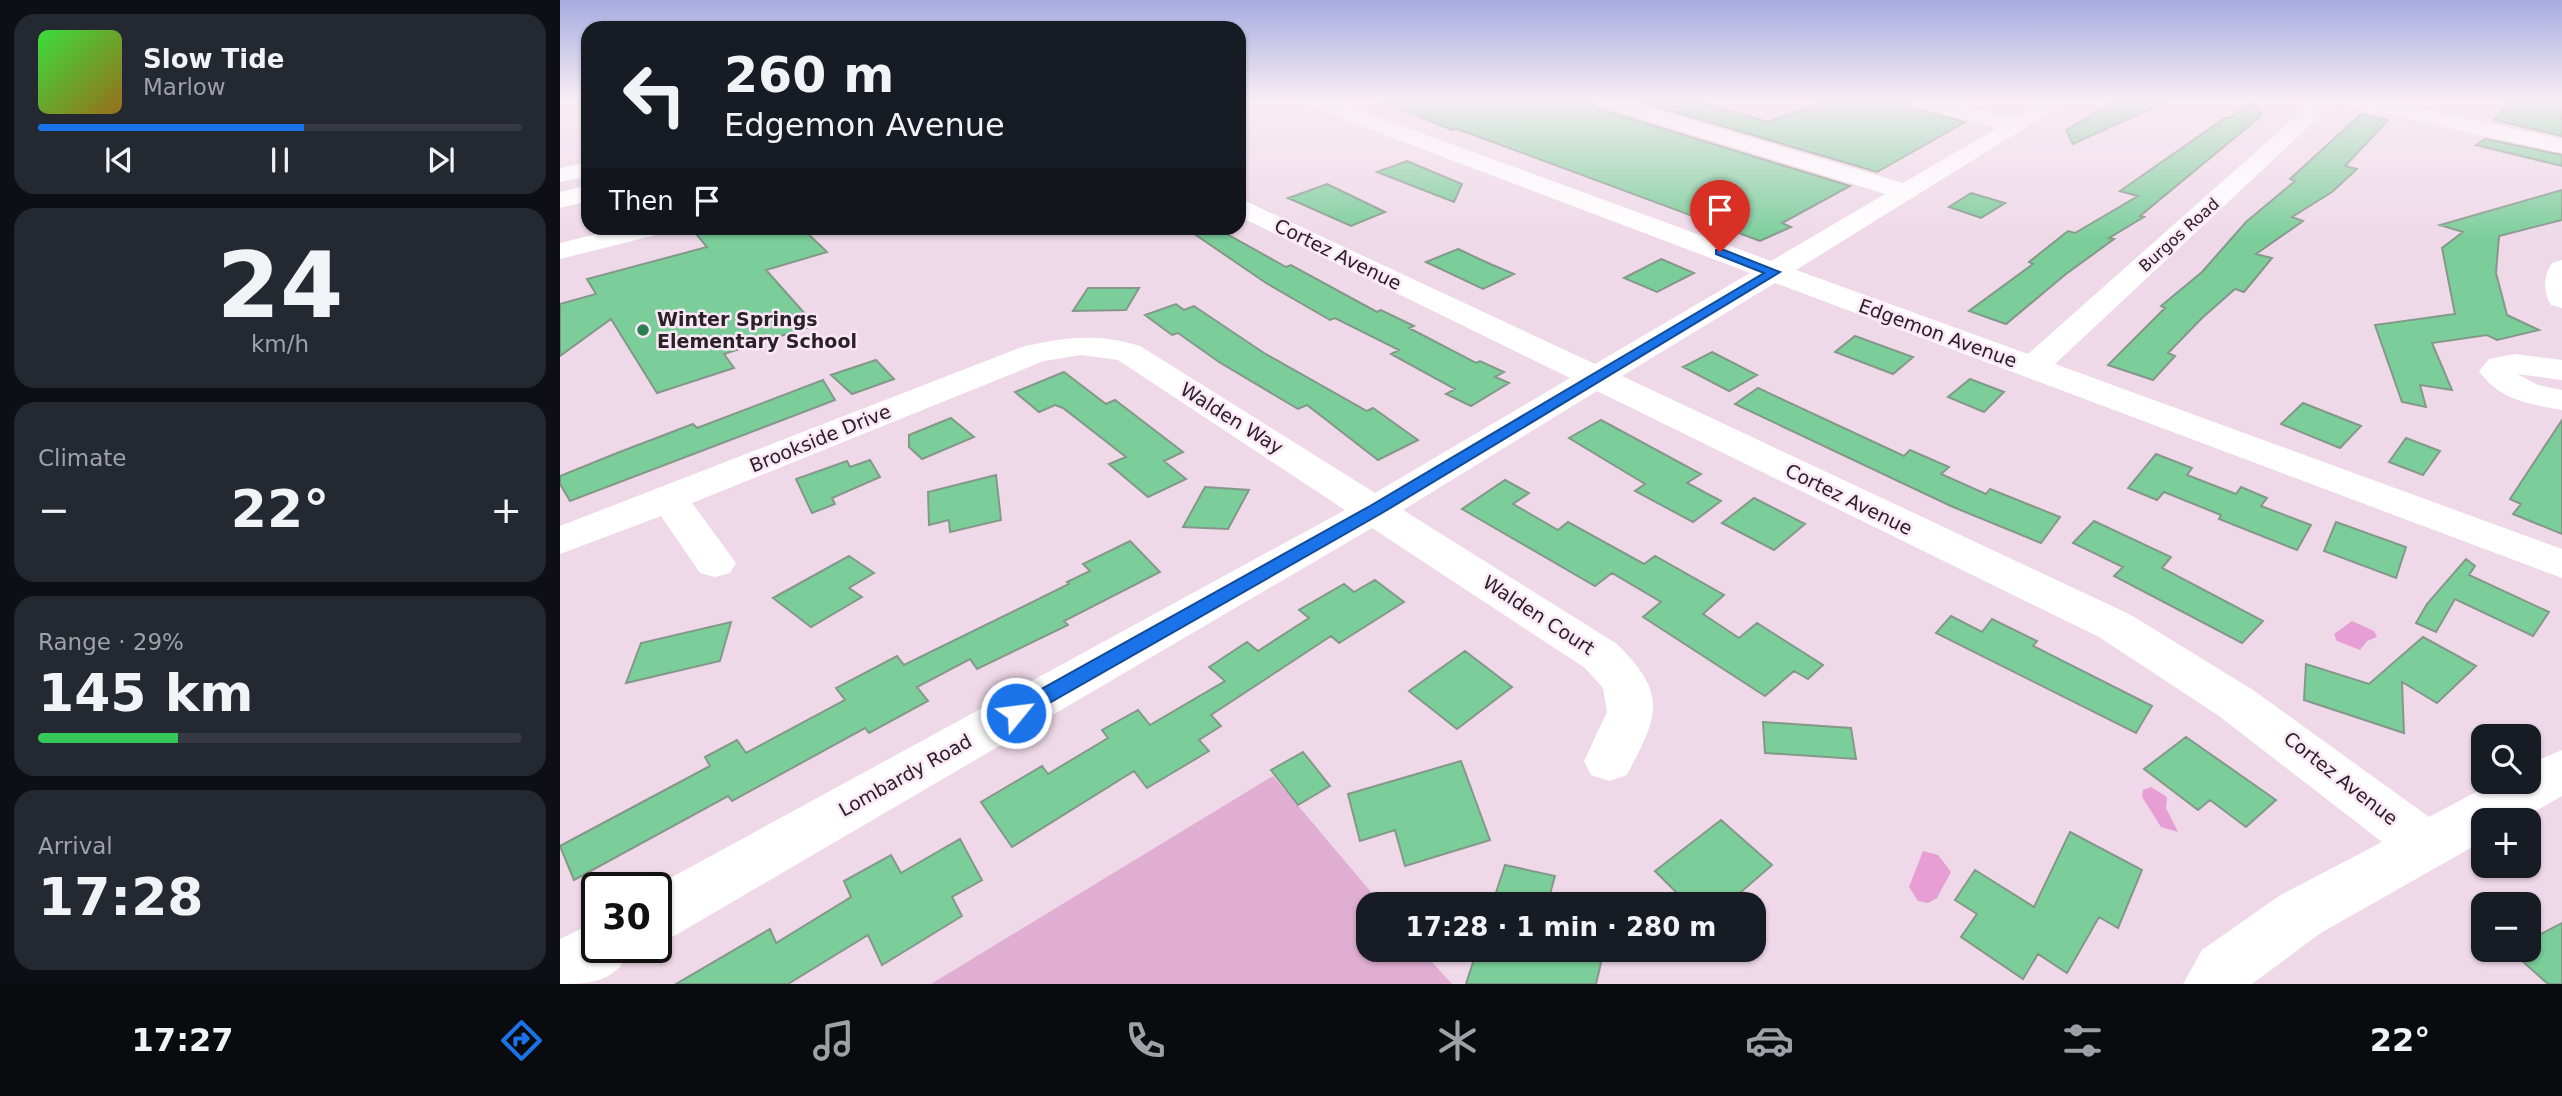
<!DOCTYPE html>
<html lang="en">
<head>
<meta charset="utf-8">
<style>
  body { margin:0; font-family:"DejaVu Sans",sans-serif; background:#242831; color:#f1f3f6; height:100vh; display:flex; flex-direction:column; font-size:26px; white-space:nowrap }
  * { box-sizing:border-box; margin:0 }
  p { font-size:23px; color:#9ea1a6 }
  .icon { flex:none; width:38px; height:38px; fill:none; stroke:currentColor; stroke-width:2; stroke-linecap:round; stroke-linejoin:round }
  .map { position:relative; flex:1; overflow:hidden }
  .sheet { display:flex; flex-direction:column; gap:14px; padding:14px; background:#0d0f14; width:560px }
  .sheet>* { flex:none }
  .banner { position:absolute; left:21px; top:21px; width:665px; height:214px; border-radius:21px; box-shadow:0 2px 5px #0004; background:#171b24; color:#f1f3f6; overflow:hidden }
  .controls { position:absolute; left:1911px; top:724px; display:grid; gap:14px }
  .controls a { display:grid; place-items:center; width:70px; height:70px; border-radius:14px; background:#171b24; box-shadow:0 2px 5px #0004; font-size:35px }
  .speed { position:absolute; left:21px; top:872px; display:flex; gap:14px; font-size:35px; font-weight:700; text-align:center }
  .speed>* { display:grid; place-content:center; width:91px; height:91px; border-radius:50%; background:#171b24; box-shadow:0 2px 5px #0004; line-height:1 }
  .speed .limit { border:4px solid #111; border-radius:10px; background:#fff; color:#111 }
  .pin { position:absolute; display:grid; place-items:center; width:60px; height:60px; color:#fff; margin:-72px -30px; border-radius:50% 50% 50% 0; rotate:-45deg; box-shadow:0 0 7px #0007 }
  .pin .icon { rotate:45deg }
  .me { position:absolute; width:77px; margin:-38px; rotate:61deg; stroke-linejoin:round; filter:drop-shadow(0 0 5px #0008) }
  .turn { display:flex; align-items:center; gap:24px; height:147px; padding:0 28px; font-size:32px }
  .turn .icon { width:91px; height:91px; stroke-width:2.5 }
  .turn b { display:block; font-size:49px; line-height:60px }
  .then { display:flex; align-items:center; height:66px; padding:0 28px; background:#0003; gap:14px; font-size:26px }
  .big { font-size:52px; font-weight:700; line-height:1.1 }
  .sheet .card { flex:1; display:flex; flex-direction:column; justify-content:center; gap:10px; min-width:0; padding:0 24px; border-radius:21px; background:#242831 }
  .sheet .dial { align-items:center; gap:0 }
  .dial b { font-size:91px; line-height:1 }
  .song { display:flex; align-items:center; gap:21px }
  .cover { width:84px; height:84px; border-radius:10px; background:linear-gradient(135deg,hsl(120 70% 55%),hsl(40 70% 35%)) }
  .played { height:7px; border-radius:4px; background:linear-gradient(90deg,#1a73e8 55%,#363941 55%) }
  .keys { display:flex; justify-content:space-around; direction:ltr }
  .heat { display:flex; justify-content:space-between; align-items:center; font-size:38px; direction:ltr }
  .charge { height:10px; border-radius:5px; background:linear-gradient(90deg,#34c759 29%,#363941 0) }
  .trip { position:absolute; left:796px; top:892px; width:410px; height:70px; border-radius:21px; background:#171b24; box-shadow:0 2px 5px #0004; font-weight:700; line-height:70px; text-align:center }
  .dock { display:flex; height:112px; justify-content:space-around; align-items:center; background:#090b0e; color:#9ea1a6 }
  .dock .icon { width:49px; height:49px }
  .dock .selected { color:#1a73e8 }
  .dock b { font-size:32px; color:#f1f3f6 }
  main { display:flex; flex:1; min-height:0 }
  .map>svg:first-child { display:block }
</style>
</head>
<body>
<main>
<section class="sheet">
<div class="card">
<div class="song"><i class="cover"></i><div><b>Slow Tide</b><p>Marlow</p></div></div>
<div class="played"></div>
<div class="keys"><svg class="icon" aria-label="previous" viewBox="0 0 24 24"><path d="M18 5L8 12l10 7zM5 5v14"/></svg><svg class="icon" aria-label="pause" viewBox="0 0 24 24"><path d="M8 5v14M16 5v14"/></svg><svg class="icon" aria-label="next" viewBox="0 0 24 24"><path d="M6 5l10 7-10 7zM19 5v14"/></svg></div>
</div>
<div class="card dial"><b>24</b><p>km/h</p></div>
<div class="card"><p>Climate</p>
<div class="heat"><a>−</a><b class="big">22°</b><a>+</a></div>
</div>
<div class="card"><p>Range · 29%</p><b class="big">145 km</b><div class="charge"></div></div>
<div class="card"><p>Arrival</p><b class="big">17:28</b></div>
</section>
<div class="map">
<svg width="2002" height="984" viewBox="0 0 2002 984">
  <rect width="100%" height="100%" fill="#efd9e8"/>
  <path fill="#dfaed2" d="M713 776 822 905H808V950H861L892 984H371Z"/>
  <path fill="#e79ed5" d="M1792 621 1814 631 1817 637 1807 641 1800 650 1777 641 1774 634Z
    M1591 787 1607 797 1606 808 1618 832 1601 827 1582 797 1583 790Z
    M1363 851 1378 855 1391 872 1377 898 1368 903 1358 901 1349 887Z"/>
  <path fill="#7bce9a" stroke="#84988a" stroke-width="2" d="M822 101H1032L1036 108 1290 186 1222 223 1231 227 1200 241 933 142 897 129 892 130Z
    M1078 101H1135L1208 122 1269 101H1346L1350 108 1405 122 1317 172Z
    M1556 101H1608L1513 144 1506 130Z
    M1951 101H2002V136L1934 120Z
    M1693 103 1702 115 1580 216 1584 217 1549 238 1554 239 1506 274 1446 324 1409 311 1473 264 1469 262 1508 231 1515 233 1578 196 1560 191 1665 118H1669Z
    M1801 114 1828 120 1785 166 1797 169 1772 192 1732 217 1743 221 1696 254 1712 258 1684 292 1675 289 1642 318 1608 353 1615 356 1593 380 1548 365 1605 308 1601 306 1642 272 1686 222 1735 181 1730 179Z
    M1925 139 2002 155V166L1916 145Z
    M847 161 902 184 894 202 817 172Z
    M767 184 825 212 791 226 728 198Z
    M2002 190V220L1939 236 1936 273 1947 315 1979 330 1937 340 1927 335 1872 343 1892 390 1860 385 1866 407 1842 402 1815 325 1895 314 1882 248 1903 232 1880 225Z
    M1411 193 1445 203 1421 218 1389 207Z
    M131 228H242L267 252 206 270 255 325 164 354 174 368 97 393 51 319 0 356V304L36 294 27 279 147 247Z
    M632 228H656L726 267 731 265 817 312 821 310 854 326 849 328 916 363 920 361 944 372 935 377 949 383 911 406 886 394 895 389 831 354 839 350 775 318 770 320 706 283 630 231Z
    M898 249 928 263 954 274 923 289 866 262Z
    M1101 259 1134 273 1097 292 1064 278Z
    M528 288H579L566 310 513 311Z
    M616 304 624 310 634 306 704 353 807 411 813 408 858 440 818 460 747 405 738 409 659 362 618 333 612 335 585 315Z
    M1295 336 1353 357 1333 374 1275 352Z
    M1152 352 1197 375 1169 391 1123 367Z
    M316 360 334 379 292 394 271 375Z
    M504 372 546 404 555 400 623 452 604 461 626 479 588 497 549 464 566 457 503 408 495 405 479 412 455 392Z
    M1410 379 1444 392 1424 412 1388 397Z
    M263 380 275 400 10 501 0 484V476L57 453 133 424 137 428Z
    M1198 388 1344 456 1350 450 1389 467 1381 474 1426 494 1430 489 1500 517 1481 543 1393 507 1175 404Z
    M1743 403 1801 426 1780 448 1721 424Z
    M391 418 414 437 362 459 349 447V435Z
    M1041 420 1141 474 1127 483 1161 501 1133 522 1075 491 1085 484 1009 438Z
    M2002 420V534L1953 514 1961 504 1950 499Z
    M1846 438 1880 451 1863 475 1829 462Z
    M1596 454 1632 468 1627 475 1676 494 1681 487 1707 498 1701 506 1751 525 1737 550 1659 519 1661 515 1604 492 1597 500 1568 488Z
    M310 460 320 477 272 498 275 504 252 513 236 479 287 461 290 467Z
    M436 475 441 520 390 532 389 520 369 525 368 492Z
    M945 480 969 493 953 504 998 530 1008 522 1084 564 1095 556 1164 595 1143 614 1179 638 1197 623 1263 665 1248 679 1234 671 1205 696 1083 617 1101 602 1052 573 1035 586 902 509Z
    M645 487 689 490 668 529 623 527Z
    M1194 498 1245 524 1214 550 1162 523Z
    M1534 521 1611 557 1602 568 1703 621 1682 643 1554 576 1563 567 1513 543Z
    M1776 522 1846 547 1836 578 1764 551Z
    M570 541 600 572 504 621 508 625 417 669 410 659 357 687 368 701 309 733 305 728 172 801 168 796 14 880 0 846 150 766 145 757 177 740 186 753 285 700 276 688 337 656 344 665 509 584 507 582 530 571 523 564Z
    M289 556 314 573 289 588 302 597 251 627 213 598Z
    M1906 559 1915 566 1909 575 1989 612 1973 636 1895 599 1876 632 1856 623 1867 604Z
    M815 580 844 602 779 643 771 636 651 715 661 726 639 740 649 751 587 788 574 771 452 847 421 802 482 766 488 774 548 738 542 730 578 710 590 725 665 681 649 667 687 642 698 651 749 618 739 610 784 584 794 592Z
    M1391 616 1422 632 1432 619 1477 641 1473 646 1592 706 1576 733 1376 633Z
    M171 622 160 661 66 683 81 643Z
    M1863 637 1916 666 1877 703 1842 682 1844 733 1744 700 1746 664 1809 684Z
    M905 651 952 687 897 729 849 691Z
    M1203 722 1291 728 1296 759 1205 753Z
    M1626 737 1716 800 1686 827 1650 800 1638 810 1584 769Z
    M743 752 770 786 738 805 711 770Z
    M901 761 930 840 845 866 835 830 800 841 788 794Z
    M1161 820 1212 865 1166 905H1129L1095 871Z
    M1510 832 1582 870 1558 928 1539 917 1507 973 1478 954 1463 979 1401 937 1417 914 1395 900 1415 870 1474 907Z
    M400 839 422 880 392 897 402 916 322 965 308 935 228 984H116L210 929 216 943 291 897 284 881 331 855 341 873Z
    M945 865 995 876 987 905H932Z
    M2002 923V984H1988L1950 950H1969V940Z
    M917 950H1044L1036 984H906Z"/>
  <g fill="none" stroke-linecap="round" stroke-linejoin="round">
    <path fill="#fff" fill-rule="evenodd" d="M743 101H774L1211 261 1325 194 1037 105 1034 101H1068L1343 183 1437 128 1351 105 1348 101H1385L1453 118 1482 101H1508L1236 270 1468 354 1753 101H1776L1495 364 2002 549V578L1215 283 1062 376 1571 615 1693 690 1869 817 1935 782H1969V764L2002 750V796L1958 821H1923V841L1759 934 1692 984H1623L1642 950 1719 896 1822 842 1659 716 1539 637 1037 391 843 510 1057 644C1109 696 1098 715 1067 775L1049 781 1031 775 1024 761 1047 712 1043 688 1025 668 812 528 116 935 96 942 94 887 785 510 558 360 521 355 484 361 132 503 176 563 170 573 155 577 140 573 101 516 0 554V526L462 347C504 337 538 333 580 346L815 493 1010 378 679 216V198L1035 364 1190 273 746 105Z
      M1784 101H1825L2002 139V153L1794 107Z
      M28 185V201L0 208V192Z
      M61 228H104L100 234 0 259V243Z
      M2002 260V308L1991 305C1983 292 1983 276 1992 263Z
      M1955 354 2002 360V380L1957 374 1978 385 2002 390V410C1969 404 1939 400 1919 371L1929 359Z
      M37 921V947H71C58 981 34 984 0 984V939Z"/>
    <path fill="#fff" fill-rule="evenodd" d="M28 162V176L0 182V168Z"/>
  </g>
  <linearGradient id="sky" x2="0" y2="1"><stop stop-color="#a7abe0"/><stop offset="0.42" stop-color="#f8eef5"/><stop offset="1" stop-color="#f8eef5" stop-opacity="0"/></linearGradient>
  <rect width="2002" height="239" fill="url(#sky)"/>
  <path fill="#1a73e8" stroke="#114b97" stroke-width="2" d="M1156 250H1164L1220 272 822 513 463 718H449L446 713 449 707 810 506 1204 273 1156 254Z"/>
  <circle fill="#2b7e50" stroke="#fce7f6" stroke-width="2.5" cx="83" cy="330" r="7"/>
  <g text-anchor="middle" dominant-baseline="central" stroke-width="5" stroke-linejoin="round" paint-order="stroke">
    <g font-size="16" fill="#292227" stroke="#fce7f6">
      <text transform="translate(1619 235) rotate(-42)">Burgos Road</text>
    </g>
    <g font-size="19" fill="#292227" stroke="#fce7f6">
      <text transform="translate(778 254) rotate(26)">Cortez Avenue</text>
      <text transform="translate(1378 333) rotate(20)">Edgemon Avenue</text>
      <text transform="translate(672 418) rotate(32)">Walden Way</text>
      <text transform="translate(260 438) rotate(-22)">Brookside Drive</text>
      <text transform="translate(1289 499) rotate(26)">Cortez Avenue</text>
      <text transform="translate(979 615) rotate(33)">Walden Court</text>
      <text transform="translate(345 775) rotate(-29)">Lombardy Road</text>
      <text transform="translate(1781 778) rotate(38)">Cortez Avenue</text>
    </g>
    <g font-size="19" font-weight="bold" fill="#292227" stroke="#fce7f6" text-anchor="start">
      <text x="97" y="319">Winter Springs<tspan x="97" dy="22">Elementary School</tspan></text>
    </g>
  </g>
</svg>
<div class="controls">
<a><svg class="icon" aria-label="search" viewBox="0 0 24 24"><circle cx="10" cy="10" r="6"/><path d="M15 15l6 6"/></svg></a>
<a>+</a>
<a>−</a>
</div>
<div class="speed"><div class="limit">30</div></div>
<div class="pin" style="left:1160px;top:252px;background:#d93025"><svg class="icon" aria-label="arrive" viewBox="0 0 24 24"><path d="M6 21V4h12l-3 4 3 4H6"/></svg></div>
<svg class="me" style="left:456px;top:713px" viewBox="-20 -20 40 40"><circle r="17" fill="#1a73e8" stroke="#fff" stroke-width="3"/><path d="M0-11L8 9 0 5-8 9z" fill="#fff"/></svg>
<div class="trip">17:28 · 1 min · 280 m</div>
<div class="banner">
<div class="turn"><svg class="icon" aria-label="left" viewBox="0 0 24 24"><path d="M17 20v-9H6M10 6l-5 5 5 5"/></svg><div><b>260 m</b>Edgemon Avenue</div></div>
<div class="then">Then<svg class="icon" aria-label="arrive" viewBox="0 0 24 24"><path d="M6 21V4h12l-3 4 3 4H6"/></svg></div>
</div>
</div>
</main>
<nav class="dock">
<b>17:27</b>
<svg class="icon selected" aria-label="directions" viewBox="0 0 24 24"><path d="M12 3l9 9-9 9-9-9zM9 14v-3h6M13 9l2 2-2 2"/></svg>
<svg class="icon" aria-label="music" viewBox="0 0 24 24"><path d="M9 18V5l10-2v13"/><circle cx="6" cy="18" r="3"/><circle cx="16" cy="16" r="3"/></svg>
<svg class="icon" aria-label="phone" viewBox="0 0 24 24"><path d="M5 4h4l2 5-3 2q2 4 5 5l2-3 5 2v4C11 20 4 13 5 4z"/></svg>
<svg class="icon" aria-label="climate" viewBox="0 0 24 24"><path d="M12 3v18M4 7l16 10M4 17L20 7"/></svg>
<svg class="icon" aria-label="car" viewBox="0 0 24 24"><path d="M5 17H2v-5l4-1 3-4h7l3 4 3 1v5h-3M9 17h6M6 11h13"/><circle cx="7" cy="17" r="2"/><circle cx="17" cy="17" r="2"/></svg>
<svg class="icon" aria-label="filters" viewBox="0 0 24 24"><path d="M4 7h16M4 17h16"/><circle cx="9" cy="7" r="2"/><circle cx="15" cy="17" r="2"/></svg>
<b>22°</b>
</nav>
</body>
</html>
